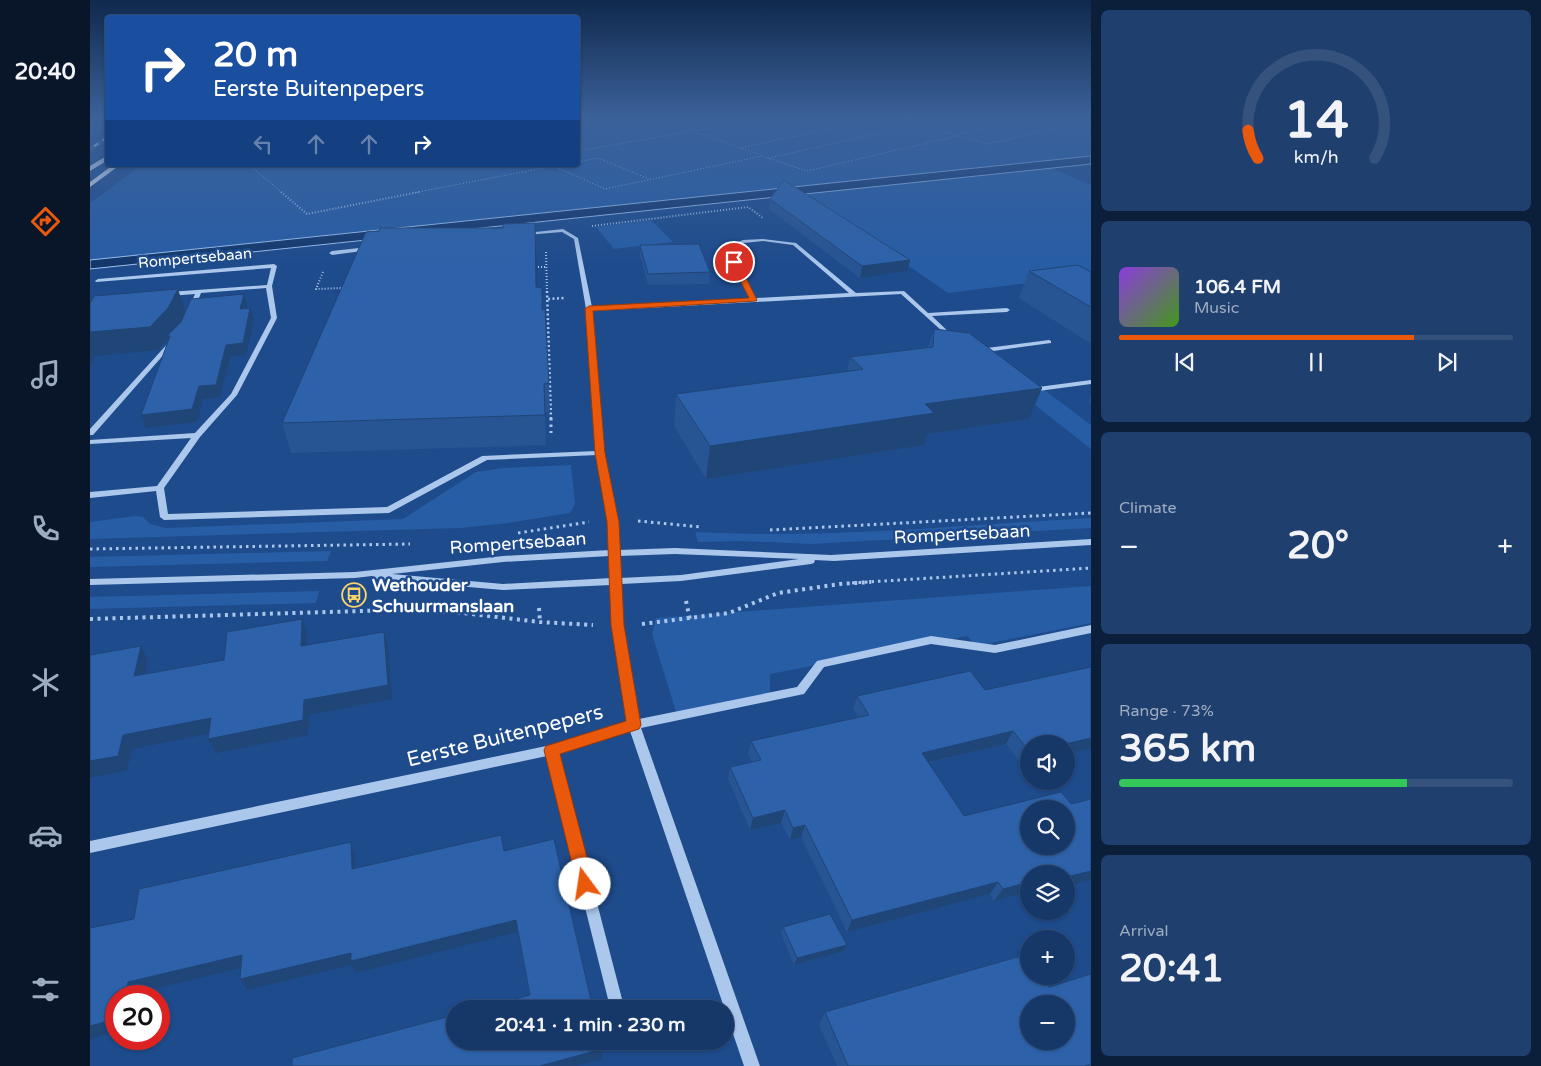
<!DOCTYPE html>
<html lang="en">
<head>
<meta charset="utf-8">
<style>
  body { margin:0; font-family:"Varela Round",sans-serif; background:#1f3f6f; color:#f1f3f6; height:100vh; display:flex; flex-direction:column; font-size:19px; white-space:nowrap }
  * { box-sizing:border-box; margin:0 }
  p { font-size:16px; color:#9eacc0 }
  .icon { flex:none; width:28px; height:28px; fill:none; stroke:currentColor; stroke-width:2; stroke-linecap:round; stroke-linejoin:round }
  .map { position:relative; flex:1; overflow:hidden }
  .drawer { display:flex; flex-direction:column; gap:10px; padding:10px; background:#0c1f3a; width:450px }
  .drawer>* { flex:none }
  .hud { position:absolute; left:15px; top:15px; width:475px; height:152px; border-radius:5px; box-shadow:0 1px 4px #0004,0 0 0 1px #35527d; background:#1a4fa0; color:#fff; overflow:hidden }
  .controls { position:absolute; left:930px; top:735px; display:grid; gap:10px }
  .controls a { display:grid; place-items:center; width:55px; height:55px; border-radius:50%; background:#163869; box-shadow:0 1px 4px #0004,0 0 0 1px #35527d; font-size:25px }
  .speed { position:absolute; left:15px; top:985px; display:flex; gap:10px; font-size:25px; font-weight:700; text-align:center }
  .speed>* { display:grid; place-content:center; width:65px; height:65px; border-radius:50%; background:#163869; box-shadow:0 1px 4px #0004,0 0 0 1px #35527d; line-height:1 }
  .speed .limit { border:8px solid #d22; background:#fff; color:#111 }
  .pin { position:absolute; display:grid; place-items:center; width:42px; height:42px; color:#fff; margin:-21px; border:2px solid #fff; border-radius:50%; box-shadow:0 1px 5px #0007 }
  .me { position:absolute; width:55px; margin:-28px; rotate:346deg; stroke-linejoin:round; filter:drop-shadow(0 0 4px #0008) }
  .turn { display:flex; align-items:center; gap:18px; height:105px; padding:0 25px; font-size:22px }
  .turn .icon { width:65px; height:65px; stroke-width:2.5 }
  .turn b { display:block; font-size:35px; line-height:42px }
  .lanes { display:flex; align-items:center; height:48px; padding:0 25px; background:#0003; justify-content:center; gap:25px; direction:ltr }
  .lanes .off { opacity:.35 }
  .big { font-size:38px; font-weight:800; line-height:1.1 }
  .drawer .card { flex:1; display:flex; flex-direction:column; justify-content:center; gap:8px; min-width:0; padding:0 18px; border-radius:8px; background:#1f3f6f }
  .drawer .dial { align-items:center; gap:0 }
  .dial svg { height:130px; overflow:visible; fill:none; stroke:#35527d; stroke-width:7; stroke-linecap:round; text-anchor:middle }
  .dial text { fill:#f1f3f6; stroke:none }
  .song { display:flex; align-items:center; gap:15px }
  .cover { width:60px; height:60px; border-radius:8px; background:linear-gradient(135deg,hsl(270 70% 55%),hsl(100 70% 35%)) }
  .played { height:5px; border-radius:2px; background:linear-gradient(90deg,#ea580c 75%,#35527d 75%) }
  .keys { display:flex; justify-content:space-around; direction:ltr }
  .heat { display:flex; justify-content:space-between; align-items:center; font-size:28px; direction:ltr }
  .charge { height:8px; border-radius:4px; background:linear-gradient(90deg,#34c759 73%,#35527d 0) }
  .trip { position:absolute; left:356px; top:1000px; width:288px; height:50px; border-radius:25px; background:#163869; box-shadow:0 1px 4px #0004,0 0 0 1px #35527d; font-weight:800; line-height:50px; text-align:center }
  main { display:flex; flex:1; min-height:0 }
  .dock { display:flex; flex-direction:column; width:90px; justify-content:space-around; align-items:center; background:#09162a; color:#9eacc0 }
  .dock .icon { width:35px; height:35px }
  .dock .current { color:#ea580c }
  .dock b { font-size:22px; color:#f1f3f6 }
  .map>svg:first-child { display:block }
</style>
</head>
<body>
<main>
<nav class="dock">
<b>20:40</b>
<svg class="icon current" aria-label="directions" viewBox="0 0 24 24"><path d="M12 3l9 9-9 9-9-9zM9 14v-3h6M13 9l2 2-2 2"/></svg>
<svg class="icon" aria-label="music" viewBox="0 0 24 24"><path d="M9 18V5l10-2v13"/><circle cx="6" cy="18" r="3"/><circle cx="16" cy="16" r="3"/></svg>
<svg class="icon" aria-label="phone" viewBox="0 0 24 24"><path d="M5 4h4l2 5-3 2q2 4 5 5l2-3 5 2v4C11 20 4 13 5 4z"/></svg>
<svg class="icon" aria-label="climate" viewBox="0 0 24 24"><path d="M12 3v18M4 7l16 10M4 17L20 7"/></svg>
<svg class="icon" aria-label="car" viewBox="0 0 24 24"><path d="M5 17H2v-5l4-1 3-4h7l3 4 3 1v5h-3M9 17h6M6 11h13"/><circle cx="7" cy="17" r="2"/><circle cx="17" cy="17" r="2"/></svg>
<svg class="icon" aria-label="filters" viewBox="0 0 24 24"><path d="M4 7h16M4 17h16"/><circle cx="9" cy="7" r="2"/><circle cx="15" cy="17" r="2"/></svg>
</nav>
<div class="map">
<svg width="1001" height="1066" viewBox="0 0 1001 1066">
  <rect width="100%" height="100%" fill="#1e4b8c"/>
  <path fill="#275da5" d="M0 116H17L18 126 0 137Z
    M488 116H1001V156L0 260V203L52 165H488Z
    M961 168 1001 185V275L858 293 714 194Z
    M561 220 583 242 524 249 506 227Z
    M953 389 1001 425V449L930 393Z
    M481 465 485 504 480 513 418 523 370 528 0 539V522L45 516 53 517 60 524 76 528 313 519 386 472 413 468Z
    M1001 518V528L722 544 652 541 608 542 605 532C737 539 869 525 1001 518Z
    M241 551 237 561 0 567V557Z
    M1001 586V623L886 646 877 636 680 674V696L587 715 562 634 566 618Z
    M229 591 226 603 0 609V597Z"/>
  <path fill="#14376b" stroke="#9ec1ee" d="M1001 156V164L0 269V260Z"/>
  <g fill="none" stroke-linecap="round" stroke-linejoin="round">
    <path stroke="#abc7ec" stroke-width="1" stroke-dasharray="1 2" stroke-linecap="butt" d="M570 116 604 128 608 133 671 155
      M840 128 899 144 982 124
      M865 135 946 116
      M649 148 793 118
      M488 151 689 116
      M679 158 795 132
      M488 162 508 158 559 179
      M159 165 193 193
      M464 166 515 189 672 156 717 171 867 136
      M323 193 469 165"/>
    <path stroke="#abc7ec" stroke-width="2" stroke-dasharray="1 2" stroke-linecap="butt" d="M191 192 217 214 329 192
      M502 226 658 207 673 218
      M456 252 457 292
      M445 267H456
      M233 272 226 289 254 288"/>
    <path stroke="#abc7ec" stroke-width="2.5" stroke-dasharray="2 2.5" stroke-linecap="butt" d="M457 291 461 419
      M458 299 475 298"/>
    <path stroke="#abc7ec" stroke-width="3" stroke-dasharray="2.5 4" stroke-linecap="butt" d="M461 418V433
      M548 521 611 527
      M680 530 1001 513
      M428 533 499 522
      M0 549 320 544
      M762 583 1001 568"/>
    <path stroke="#abc7ec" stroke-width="4" stroke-dasharray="3 4.5" stroke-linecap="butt" d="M596 601 600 620
      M449 608 450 622
      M0 619 306 610 364 612 450 622 503 625
      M552 624 639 613 688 593 750 584 781 582"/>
    <path fill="#abc7ec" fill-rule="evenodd" d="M821 116H826L814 122 811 121Z
      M473 229 488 238 502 307 661 298 634 248 653 240 673 239 706 243 766 293 814 291 838 313 917 308 920 310 917 312 842 316 864 337V339L862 340 811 294 502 311 514 453 527 522 529 550 585 548 741 555 1001 539V545L744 561 725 560 724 563 721 564 591 581 531 584 533 625 549 719 707 687 727 661 841 636 905 645 1001 625V633L905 653 841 644 734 667 714 694 551 728 670 1066H654L540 731 468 753 532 999 530 1004 525 1006 520 1004 518 999 457 756 0 853V841L461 745 538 722 523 625 521 585 413 590 286 579 282 576 265 578 0 585V579L265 572 413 556 520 550 519 522 507 455 397 460 299 513 74 520 70 517 66 491 0 498V492L67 486 101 438 0 444V440L105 433 141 394 181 318 176 288 111 293 105 308 102 310 99 308 105 294 79 296 76 294 79 292 177 285 181 268 6 282 5 281 8 279 184 264 187 266 182 286 187 318 147 395 110 437 74 488 78 514 297 507 392 456 506 451 496 309 484 239 472 232 436 235 434 234 436 233ZM673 241 703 245 759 293 666 298 640 249 654 243ZM585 554 709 559 591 575 530 578 529 556ZM520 556 521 578 413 584 302 574 413 562Z
      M278 247 280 248V250L242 255 239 253 242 251Z
      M82 340 85 342 84 343 3 435H0V429L80 341Z
      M959 340 961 341V343L889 353 886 351 889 349Z
      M1001 380V384L941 392 938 390 941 388Z"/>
    <path fill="#f0f5ff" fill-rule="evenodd" d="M18 155V160L0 171V166Z
      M23 165H30L0 187V182Z"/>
    <g stroke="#fff" stroke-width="2.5">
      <path id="rail" d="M0 149 18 137"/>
    </g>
    <use href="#rail" stroke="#1e4b8c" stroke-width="2" stroke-dasharray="5" stroke-linecap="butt"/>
  </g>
  <path fill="#275492" d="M680 199 820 260 817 271 770 278 679 209Z
    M445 223 447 287 453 310 459 383 460 413H455L456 445 201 453 192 423 289 231 413 228Z
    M550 245 620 272 619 284 558 285 550 256Z
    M939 271 1001 272V344L929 298Z
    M844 329 952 388 939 419 837 434 834 445 616 479 584 426 586 394 757 372 760 357 838 347Z
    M1001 396V404L998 402Z
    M1001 667V748L976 754V744H939V764L932 765 916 744 838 763 874 816 981 804 1001 799V880L976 887 939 874V897L934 899 931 894 904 901 900 894 757 932 711 837 700 840 691 823 660 830 638 779 640 767 662 762 658 754 661 741 768 718 763 709 767 696 895 690Z
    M414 851 503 1009 439 995 428 932 266 973 262 965 157 990 150 968 47 993V996H26V1032L0 1039V928L44 919 265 854 266 868Z
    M693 927 754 951 704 965 691 934Z
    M1001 974V1066H747L729 1025 735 1012 959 987Z"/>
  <path fill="#204577" d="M445 223 446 247 448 314 446 287Z
    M820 260 817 271 770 278 772 266Z
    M88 289 95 311 82 349 78 339 68 350 5 356 0 366V332Z
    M154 294 157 306 154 321 150 309Z
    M160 308 164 320 156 355 140 357 130 397 113 399 107 422 56 428 51 415 109 386Z
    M952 388 939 419 837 434 834 445 616 479 620 446 835 404Z
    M212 619 217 633 216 661 211 646Z
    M294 632 298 646 302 699 219 715 218 735 126 753 118 739 214 700Z
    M51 646 58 661 52 690 44 676Z
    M121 718 128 732 42 749 37 770 0 778V761L33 735Z
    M923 731 916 744 826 765 832 753Z
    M1001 738V748L976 754V744Z
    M939 754V764L932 765Z
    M695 810 691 823 660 830 663 818Z
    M715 825 711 837 700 840 703 828Z
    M261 842 265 854 266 881 262 869Z
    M1001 871V880L976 887V877Z
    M908 882 900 894 757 932 762 920Z
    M939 882 931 894 904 901 913 889Z
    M939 891V897L934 899Z
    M426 920 428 932 266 973 262 965 157 990 150 979 261 953Z
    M757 945 754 951 704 965 707 958Z
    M152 955 159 966 47 993V996H35L38 982Z
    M26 1019V1032L0 1039V1026Z
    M512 1049V1059L486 1066H450Z"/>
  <path fill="#2d62aa" stroke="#204577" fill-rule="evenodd" d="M694 180 820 260 772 266 680 199Z
    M445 223 446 287 452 288V310L455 309 459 383 454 384 455 415 192 423 276 232 289 231 290 228H413V224Z
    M609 244 620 272 558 274 550 245Z
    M988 265 1001 272V307L939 271Z
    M88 289 78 308 60 327 0 332V304L4 296Z
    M154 294 150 309 160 308 153 343 136 345 126 385 109 386 102 409 51 415 80 336H77L91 322 101 299Z
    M844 329 879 333 952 388 835 404 844 413 620 446 586 394 768 370 773 369 760 357 843 347Z
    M212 619 211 646 294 632 298 685 214 700 213 720 118 739 121 718 33 735 28 756 0 761V655L51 646 44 676 134 660 137 632Z
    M1001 667V738L975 744H939V751L923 731 832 753 874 816 971 792 981 804 1001 799V871L976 877V874H939V882L913 889 908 882 762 920 715 825 703 828 695 810 663 818 640 767 671 760 661 741 779 715 767 696 880 671 895 690ZM939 809H976V846H939Z
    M411 835 414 851 464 839 503 1009H388L440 995 426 920 261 961V953L150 979 152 955 38 982 35 996H26V1019L0 1026V928L44 919 49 889 261 842 262 869Z
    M740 914 757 945 707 958 693 927Z
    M938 954 939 955V976H952L959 987 1001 974V1064L995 1066H758L735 1012ZM939 1004H976V1041H939Z
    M365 1015V1041H511L512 1049 450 1066H202V1058Z"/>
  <linearGradient id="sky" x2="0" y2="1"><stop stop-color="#10294d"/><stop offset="0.44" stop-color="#3b6199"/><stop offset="1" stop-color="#3b6199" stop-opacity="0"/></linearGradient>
  <rect width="1001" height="265" fill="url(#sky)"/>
  <path fill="#ea580c" stroke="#983908" d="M644 260 648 262 667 300 666 301 503 311 515 453 529 522 534 625 551 725 549 729 470 754 504 884 501 890 495 892 489 890 487 884 454 750 456 746 536 721 521 625 517 522 505 453 495 309 499 306 659 298 641 262Z"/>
  <defs>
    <g id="bus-ring" transform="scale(1.25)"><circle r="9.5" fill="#1e4b8c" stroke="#fbd56a" stroke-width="1.5"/><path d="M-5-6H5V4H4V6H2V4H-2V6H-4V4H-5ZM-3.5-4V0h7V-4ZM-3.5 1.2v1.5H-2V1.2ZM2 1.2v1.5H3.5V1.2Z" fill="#fbd56a"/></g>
  </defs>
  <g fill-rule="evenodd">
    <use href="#bus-ring" x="264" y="595"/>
  </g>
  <g text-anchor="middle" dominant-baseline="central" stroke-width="5" stroke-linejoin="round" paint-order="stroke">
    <g font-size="15" fill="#fff" stroke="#1e4b8c">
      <text transform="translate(105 258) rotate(-5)">Rompertsebaan</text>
    </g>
    <g font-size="18" fill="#fff" stroke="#1e4b8c">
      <text transform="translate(872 534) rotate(-3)">Rompertsebaan</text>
      <text transform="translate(428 543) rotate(-4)">Rompertsebaan</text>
    </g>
    <g font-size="18" font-weight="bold" fill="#fff" stroke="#1e4b8c" text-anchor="start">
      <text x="282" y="585">Wethouder<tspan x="282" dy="21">Schuurmanslaan</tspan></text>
    </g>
    <g font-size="21" fill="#fff" stroke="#1e4b8c">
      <text transform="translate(415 736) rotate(-14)">Eerste Buitenpepers</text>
    </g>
  </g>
</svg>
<div class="controls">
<a><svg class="icon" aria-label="sound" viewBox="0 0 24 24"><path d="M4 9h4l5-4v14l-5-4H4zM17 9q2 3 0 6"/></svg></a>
<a><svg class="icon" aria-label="search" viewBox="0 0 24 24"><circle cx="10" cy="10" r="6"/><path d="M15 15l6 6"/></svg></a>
<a><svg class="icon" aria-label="layers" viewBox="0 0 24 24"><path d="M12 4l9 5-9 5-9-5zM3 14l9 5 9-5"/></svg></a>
<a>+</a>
<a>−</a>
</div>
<div class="speed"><div class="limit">20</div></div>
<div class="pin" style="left:644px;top:262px;background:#d93025"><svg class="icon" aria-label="arrive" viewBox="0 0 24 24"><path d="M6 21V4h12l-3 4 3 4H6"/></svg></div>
<svg class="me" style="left:495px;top:884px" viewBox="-20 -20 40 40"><circle r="19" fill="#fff"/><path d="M0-13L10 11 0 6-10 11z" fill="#ea580c"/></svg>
<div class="trip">20:41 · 1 min · 230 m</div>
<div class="hud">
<div class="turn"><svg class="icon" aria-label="right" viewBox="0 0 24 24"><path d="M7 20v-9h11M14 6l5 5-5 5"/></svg><div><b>20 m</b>Eerste Buitenpepers</div></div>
<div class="lanes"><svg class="icon off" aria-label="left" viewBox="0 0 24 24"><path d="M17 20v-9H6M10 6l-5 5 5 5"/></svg><svg class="icon off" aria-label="ahead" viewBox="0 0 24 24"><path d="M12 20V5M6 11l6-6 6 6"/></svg><svg class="icon off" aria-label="ahead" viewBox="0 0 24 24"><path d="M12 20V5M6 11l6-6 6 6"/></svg><svg class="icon" aria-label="right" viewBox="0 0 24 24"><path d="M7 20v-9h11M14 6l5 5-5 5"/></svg></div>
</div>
</div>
<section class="drawer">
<div class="card dial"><svg viewBox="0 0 100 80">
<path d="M14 69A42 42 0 1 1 86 69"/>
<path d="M14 69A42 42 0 0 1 8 52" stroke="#ea580c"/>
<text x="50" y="56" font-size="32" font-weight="700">14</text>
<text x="50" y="72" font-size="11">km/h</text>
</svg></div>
<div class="card">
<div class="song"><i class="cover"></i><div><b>106.4 FM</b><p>Music</p></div></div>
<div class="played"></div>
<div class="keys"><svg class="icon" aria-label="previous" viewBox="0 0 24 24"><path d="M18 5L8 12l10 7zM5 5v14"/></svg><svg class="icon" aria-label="pause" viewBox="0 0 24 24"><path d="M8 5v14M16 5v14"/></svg><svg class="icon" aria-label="next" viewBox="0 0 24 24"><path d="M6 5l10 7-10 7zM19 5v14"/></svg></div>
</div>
<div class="card"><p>Climate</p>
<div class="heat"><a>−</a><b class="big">20°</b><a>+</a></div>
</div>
<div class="card"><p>Range · 73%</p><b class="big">365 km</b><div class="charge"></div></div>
<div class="card"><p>Arrival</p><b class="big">20:41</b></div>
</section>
</main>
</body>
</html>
